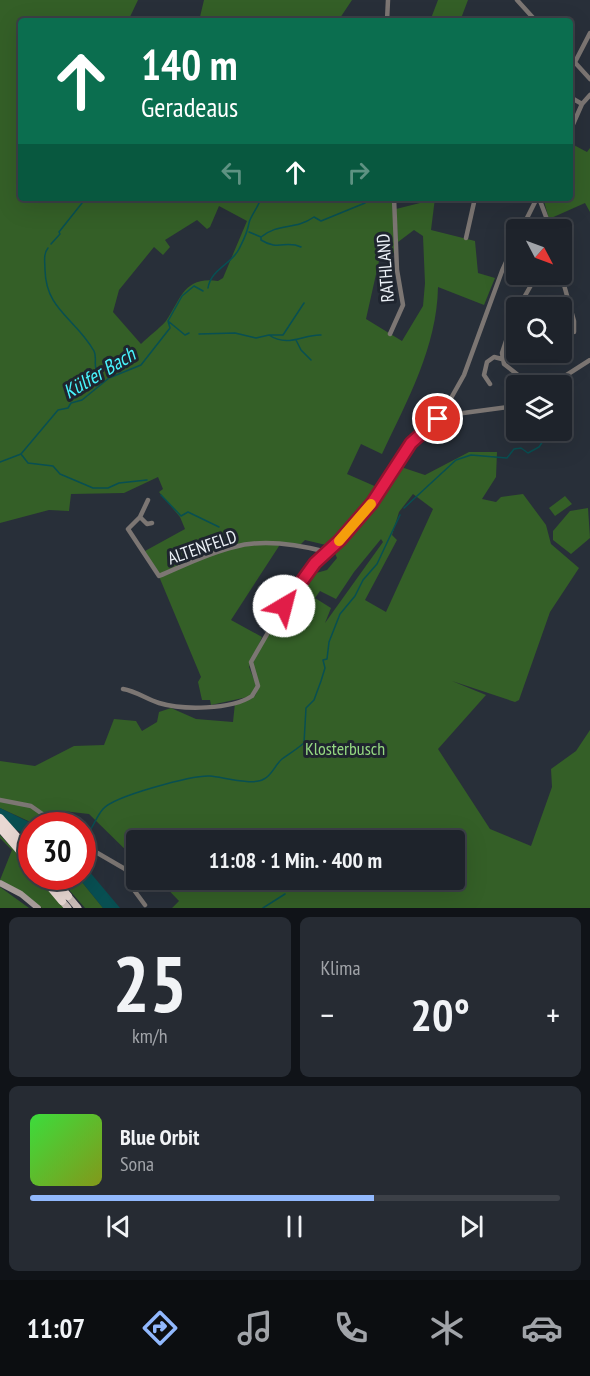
<!DOCTYPE html>
<html lang="de">
<head>
<meta charset="utf-8">
<style>
  body { margin:0; font-family:"PT Sans Narrow",sans-serif; background:#262b33; color:#f1f3f6; height:100vh; display:flex; flex-direction:column; font-size:22px; white-space:nowrap }
  * { box-sizing:border-box; margin:0 }
  p { font-size:20px; color:#a1a4a9 }
  .icon { flex:none; width:33px; height:33px; fill:none; stroke:currentColor; stroke-width:2; stroke-linecap:round; stroke-linejoin:round }
  .map { position:relative; height:908px; overflow:hidden }
  .details { display:flex; flex-direction:column; gap:9px; padding:9px; background:#101318; flex:1 }
  .details>* { flex:none }
  .hud { position:absolute; left:18px; top:18px; width:555px; height:183px; border-radius:6px; box-shadow:0 6px 24px #0002,0 0 0 2px #3c4047; background:#0b6e4f; color:#fff; overflow:hidden }
  .needle { width:39px; rotate:131deg }
  .buttons { position:absolute; left:506px; top:219px; display:grid; gap:12px }
  .buttons a { display:grid; place-items:center; width:66px; height:66px; border-radius:6px; background:#1e232b; box-shadow:0 6px 24px #0002,0 0 0 2px #3c4047; font-size:30px }
  .speed { position:absolute; left:18px; top:812px; display:flex; gap:12px; font-size:30px; font-weight:700; text-align:center }
  .speed>* { display:grid; place-content:center; width:78px; height:78px; border-radius:50%; background:#1e232b; box-shadow:0 6px 24px #0002,0 0 0 2px #3c4047; line-height:1 }
  .speed .limit { border:9px solid #d22; background:#fff; color:#111 }
  .pin { position:absolute; display:grid; place-items:center; width:51px; height:51px; color:#fff; margin:-26px; border:3px solid #fff; border-radius:50%; box-shadow:0 2px 6px #0007 }
  .me { position:absolute; width:66px; margin:-33px; rotate:37deg; stroke-linejoin:round; filter:drop-shadow(0 0 4px #0008) }
  .turn { display:flex; align-items:center; gap:21px; height:126px; padding:0 24px; font-size:27px }
  .turn .icon { width:78px; height:78px; stroke-width:2.5 }
  .turn b { display:block; font-size:42px; line-height:51px }
  .lanes { display:flex; align-items:center; height:57px; padding:0 24px; background:#0003; justify-content:center; gap:30px; direction:ltr }
  .lanes .off { opacity:.35 }
  .big { font-size:45px; font-weight:700; line-height:1.1 }
  .details .tile { flex:1; display:flex; flex-direction:column; justify-content:center; gap:9px; min-width:0; padding:0 21px; border-radius:9px; background:#262b33 }
  .details .dial { align-items:center; gap:0 }
  .dial b { font-size:78px; line-height:1 }
  .song { display:flex; align-items:center; gap:18px }
  .cover { width:72px; height:72px; border-radius:9px; background:linear-gradient(135deg,hsl(120 70% 55%),hsl(70 70% 35%)) }
  .played { height:6px; border-radius:3px; background:linear-gradient(90deg,#91b8fd 65%,#3c4047 65%) }
  .keys { display:flex; justify-content:space-around; direction:ltr }
  .heat { display:flex; justify-content:space-between; align-items:center; font-size:33px; direction:ltr }
  .details .tiles { flex:1; display:grid; gap:9px; grid-template-columns:1fr 1fr }
  .tile:last-child { grid-column:span 2 }
  .trip { position:absolute; left:126px; top:830px; width:339px; height:60px; border-radius:6px; background:#1e232b; box-shadow:0 6px 24px #0002,0 0 0 2px #3c4047; font-weight:700; line-height:60px; text-align:center }
  .menu { display:flex; height:96px; justify-content:space-around; align-items:center; background:#0c0e11; color:#a1a4a9 }
  .menu .icon { width:42px; height:42px }
  .menu .on { color:#91b8fd }
  .menu b { font-size:27px; color:#f1f3f6 }
  .map>svg:first-child { display:block }
</style>
</head>
<body>
<div class="map">
<svg width="590" height="908" viewBox="0 0 590 908">
  <rect width="100%" height="100%" fill="#282f39"/>
  <path fill="#345f27" fill-rule="evenodd" d="M0 0H138L128 21H21V198H393L396 253 381 252 366 319 402 341 423 306 425 283 423 236 414 230 398 242 396 209 424 202 425 198H435L431 230 475 241 478 273 495 278 484 305 438 287C437 347 407 401 382 454L361 444 347 474 379 488 330 546 305 540 301 544 281 543 231 620 262 637 249 667 257 687 252 696 211 705 210 700H202L198 682 201 677 158 574 145 551 185 529 180 517 159 492 163 489 158 477 124 493 71 494 69 511 49 510 0 523ZM219 206 247 221 223 278 218 281C184 276 181 299 166 321 159 329 149 336 141 344L113 312 119 290 154 247 163 255 170 247 165 240 197 220 207 229 210 227Z
    M204 0H352L338 21H199Z
    M438 0H468L460 21H430Z
    M570 143 587 152 590 148V212L585 203 549 219 543 198H570Z
    M469 452H497L496 477 482 499 496 502 501 497 523 494 546 525 551 544 579 568 550 612 519 700 515 702 452 681 486 695 438 749 490 829 531 846 552 787 551 769 576 751 590 730V908H172L179 901 158 879H454V840H136V860L89 814 63 811 67 825H37L0 808V761L35 766 74 746 104 745 114 719 136 721 142 731 157 722 159 712 171 708 196 719 233 722 235 703C275 698 247 680 254 659 259 645 283 607 294 596 297 593 302 592 305 589 309 585 313 578 316 573L327 570 337 558 333 549 379 497 398 466 425 475ZM413 494 433 509 386 612 365 600 397 540 392 535 399 512ZM381 539 383 542 325 623 331 608 315 598 320 591 336 599 354 572Z
    M565 496 572 504 555 516 549 508Z
    M588 508 590 538 571 554 553 540V531L570 511Z
    M0 835 31 868 32 876H38L65 908H42L19 890 0 880 12 850 0 838Z
    M64 876H77L103 908H85L70 891Z
    M0 887 29 908H0Z"/>
  <path fill="#084f52" d="M0 808 35 825H32L31 837 0 822Z
    M83 864 120 908H103L77 876H82Z"/>
  <g fill="none" stroke-linecap="round" stroke-linejoin="round">
    <path stroke="#084f52" stroke-width="1.5" d="M249 232 261 237C280 222 294 231 314 217L321 221 365 203 369 198
      M261 237V240C278 251 286 240 301 247
      M51 244 60 234 59 232 86 198
      M48 248C43 254 45 262 45 270 46 310 75 318 94 351 97 357 94 363 96 369 96 373 101 378 103 381
      M208 288C211 269 232 264 239 249 244 239 247 234 249 223 250 217 259 206 261 198
      M168 321 185 335 189 333
      M199 334 235 333 256 338 269 335C288 348 304 334 321 335
      M269 335H283L304 303
      M296 340 301 350 311 360
      M21 454 58 410 68 408 71 403 82 400 109 378 141 365 170 328 168 321 182 296 194 286 203 291
      M0 462 21 454 28 463 53 466 60 474 93 488H108L119 483 147 480
      M161 495 181 516 188 512 219 527
      M404 508 456 460 471 455 507 458 514 449 521 448 528 453 539 447 545 438
      M86 836C93 828 96 817 103 809 114 796 193 775 210 776 223 777 253 786 264 779 272 775 275 765 282 759 289 754 297 749 304 743L306 708 314 700 321 681 325 668 323 660 327 659 329 642 340 614 355 596 363 580 377 564 400 515
      M263 908 285 894"/>
    <path stroke="#7c7673" stroke-width="4.5" d="M517 0 536 21
      M387 21 388 0
      M570 57 590 79
      M575 62 590 33
      M570 97 582 104
      M570 131 582 104 590 95
      M539 198 551 230
      M521 230 537 198
      M466 238 475 198
      M561 274 574 321V332
      M518 308 534 280 542 274
      M516 311 502 353 504 364 518 375 551 385
      M390 334 403 305 397 270 394 198
      M490 384 484 375 487 362 494 357 502 359
      M551 385 590 360
      M441 416 516 406
      M148 500 140 517 128 529 159 576C183 566 208 553 234 547 262 539 300 545 327 552
      M140 517 147 524 152 523
      M123 689C136 691 146 699 159 703 182 710 231 710 252 696L258 686 251 662 281 610 315 563 353 526 382 489 411 443 441 416 464 375 502 271 516 240
      M0 800 31 806 58 825
      M82 844 125 869 129 874 131 886 145 905"/>
    <path stroke="#a89d9a" stroke-width="6" d="M0 883 21 894 38 908"/>
    <path stroke="#cabcb8" stroke-width="7" d="M68 896 78 908
      M62 901 68 908"/>
    <path stroke="#e9d8d3" stroke-width="8" d="M0 818 32 854
      M0 828 32 865
      M41 876 62 901
      M51 876 68 896"/>
  </g>
  <g fill="none" stroke-linecap="round" stroke-linejoin="round">
    <g stroke="#92132f" stroke-width="15">
      <path id="route" d="M284 606 315 563 340 540 372 503 411 443 438 419"/>
    </g>
    <use href="#route" stroke="#e11d48" stroke-width="10"/>
    <path stroke="#f59e0b" stroke-width="10" d="M339 541 371 504"/>
  </g>
  <g text-anchor="middle" dominant-baseline="central" stroke-width="6" stroke-linejoin="round" paint-order="stroke">
    <g font-size="18" fill="#ecf1f7" stroke="#1f252f">
      <text transform="translate(385 268) rotate(-94)">RATHLAND</text>
      <text transform="translate(202 547) rotate(-19)">ALTENFELD</text>
    </g>
    <g font-size="18" fill="#95d982" stroke="#1f252f">
      <text x="345" y="748">Klosterbusch</text>
    </g>
    <g font-size="20" font-style="italic" fill="#49f5fd" stroke="#1f252f">
      <text transform="translate(99 373) rotate(-31)">Külfer Bach</text>
    </g>
  </g>
</svg>
<div class="buttons">
<a><svg class="needle" viewBox="-14 -14 28 28"><path d="M0-13l5 13h-10z" fill="#e53935"/><path d="M0 13l5-13h-10z" fill="#a1a4a9"/></svg></a>
<a><svg class="icon" aria-label="search" viewBox="0 0 24 24"><circle cx="10" cy="10" r="6"/><path d="M15 15l6 6"/></svg></a>
<a><svg class="icon" aria-label="layers" viewBox="0 0 24 24"><path d="M12 4l9 5-9 5-9-5zM3 14l9 5 9-5"/></svg></a>
</div>
<div class="speed"><div class="limit">30</div></div>
<div class="pin" style="left:438px;top:419px;background:#d93025"><svg class="icon" aria-label="arrive" viewBox="0 0 24 24"><path d="M6 21V4h12l-3 4 3 4H6"/></svg></div>
<svg class="me" style="left:284px;top:606px" viewBox="-20 -20 40 40"><circle r="19" fill="#fff"/><path d="M0-13L10 11 0 6-10 11z" fill="#e11d48"/></svg>
<div class="trip">11:08 · 1 Min. · 400 m</div>
<div class="hud">
<div class="turn"><svg class="icon" aria-label="ahead" viewBox="0 0 24 24"><path d="M12 20V5M6 11l6-6 6 6"/></svg><div><b>140 m</b>Geradeaus</div></div>
<div class="lanes"><svg class="icon off" aria-label="left" viewBox="0 0 24 24"><path d="M17 20v-9H6M10 6l-5 5 5 5"/></svg><svg class="icon" aria-label="ahead" viewBox="0 0 24 24"><path d="M12 20V5M6 11l6-6 6 6"/></svg><svg class="icon off" aria-label="right" viewBox="0 0 24 24"><path d="M7 20v-9h11M14 6l5 5-5 5"/></svg></div>
</div>
</div>
<section class="details">
<div class="tiles">
<div class="tile dial"><b>25</b><p>km/h</p></div>
<div class="tile"><p>Klima</p>
<div class="heat"><a>−</a><b class="big">20°</b><a>+</a></div>
</div>
<div class="tile">
<div class="song"><i class="cover"></i><div><b>Blue Orbit</b><p>Sona</p></div></div>
<div class="played"></div>
<div class="keys"><svg class="icon" aria-label="previous" viewBox="0 0 24 24"><path d="M18 5L8 12l10 7zM5 5v14"/></svg><svg class="icon" aria-label="pause" viewBox="0 0 24 24"><path d="M8 5v14M16 5v14"/></svg><svg class="icon" aria-label="next" viewBox="0 0 24 24"><path d="M6 5l10 7-10 7zM19 5v14"/></svg></div>
</div>
</div>
</section>
<nav class="menu">
<b>11:07</b>
<svg class="icon on" aria-label="directions" viewBox="0 0 24 24"><path d="M12 3l9 9-9 9-9-9zM9 14v-3h6M13 9l2 2-2 2"/></svg>
<svg class="icon" aria-label="music" viewBox="0 0 24 24"><path d="M9 18V5l10-2v13"/><circle cx="6" cy="18" r="3"/><circle cx="16" cy="16" r="3"/></svg>
<svg class="icon" aria-label="phone" viewBox="0 0 24 24"><path d="M5 4h4l2 5-3 2q2 4 5 5l2-3 5 2v4C11 20 4 13 5 4z"/></svg>
<svg class="icon" aria-label="climate" viewBox="0 0 24 24"><path d="M12 3v18M4 7l16 10M4 17L20 7"/></svg>
<svg class="icon" aria-label="car" viewBox="0 0 24 24"><path d="M5 17H2v-5l4-1 3-4h7l3 4 3 1v5h-3M9 17h6M6 11h13"/><circle cx="7" cy="17" r="2"/><circle cx="17" cy="17" r="2"/></svg>
</nav>
</body>
</html>
